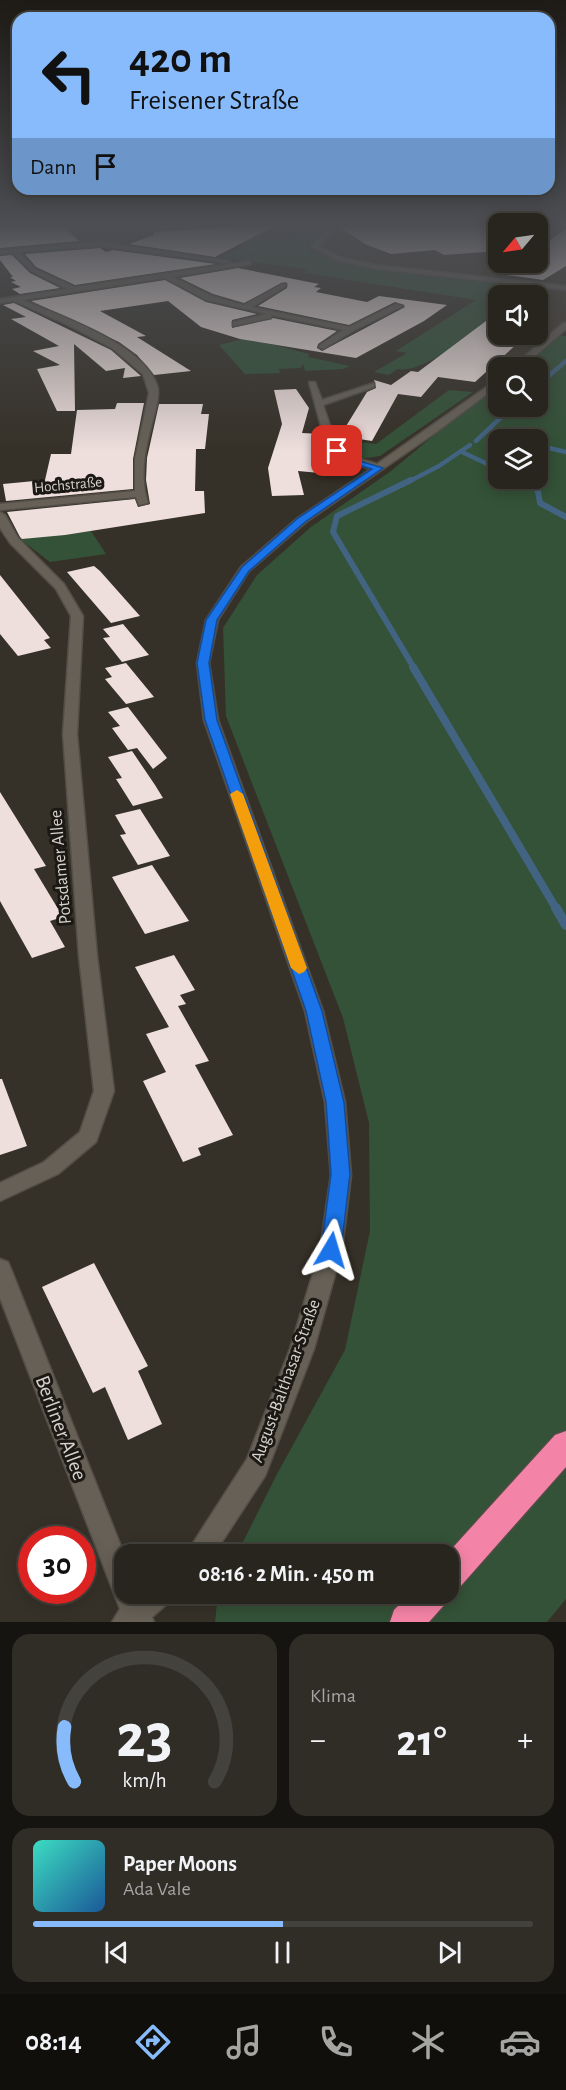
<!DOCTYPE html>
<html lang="de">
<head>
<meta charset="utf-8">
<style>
  body { margin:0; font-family:"Alegreya Sans",sans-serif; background:#302d27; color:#f1f3f6; height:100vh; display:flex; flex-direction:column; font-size:22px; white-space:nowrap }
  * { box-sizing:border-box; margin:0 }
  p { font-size:20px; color:#a5a5a4 }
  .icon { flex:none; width:33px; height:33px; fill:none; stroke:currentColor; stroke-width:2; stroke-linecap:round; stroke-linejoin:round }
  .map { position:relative; height:1622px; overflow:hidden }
  .drawer { display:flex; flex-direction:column; gap:12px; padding:12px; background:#161410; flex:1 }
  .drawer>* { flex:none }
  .guide { position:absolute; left:12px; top:12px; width:543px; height:183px; border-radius:18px; box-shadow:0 3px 15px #0003,0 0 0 2px #44423c; background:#88bbfc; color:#111; overflow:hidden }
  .needle { width:39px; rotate:241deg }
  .buttons { position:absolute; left:488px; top:213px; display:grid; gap:12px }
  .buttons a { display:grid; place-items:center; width:60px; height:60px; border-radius:12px; background:#28251e; box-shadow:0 3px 15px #0003,0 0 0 2px #44423c; font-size:30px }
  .speed { position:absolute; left:18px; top:1526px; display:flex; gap:12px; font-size:30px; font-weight:700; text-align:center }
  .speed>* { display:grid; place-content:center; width:78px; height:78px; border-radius:50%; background:#28251e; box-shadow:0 3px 15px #0003,0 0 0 2px #44423c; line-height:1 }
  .speed .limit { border:9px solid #d22; background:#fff; color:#111 }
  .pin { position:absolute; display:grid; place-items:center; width:51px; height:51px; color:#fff; margin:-26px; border-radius:12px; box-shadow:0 3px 9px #0006 }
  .me { position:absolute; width:66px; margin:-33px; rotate:7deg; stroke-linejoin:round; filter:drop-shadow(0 0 4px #0008) }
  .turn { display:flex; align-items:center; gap:21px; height:126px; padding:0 18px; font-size:27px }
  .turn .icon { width:78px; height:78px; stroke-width:2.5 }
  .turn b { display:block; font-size:42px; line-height:51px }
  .then { display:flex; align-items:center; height:57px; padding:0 18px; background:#0003; gap:12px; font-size:22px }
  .big { font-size:45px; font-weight:600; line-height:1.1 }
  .drawer .tile { flex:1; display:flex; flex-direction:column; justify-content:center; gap:9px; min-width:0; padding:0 21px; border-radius:18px; background:#302d27 }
  .drawer .dial { align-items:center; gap:0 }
  .dial svg { height:156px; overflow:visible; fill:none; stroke:#44423c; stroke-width:7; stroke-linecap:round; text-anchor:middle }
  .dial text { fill:#f1f3f6; stroke:none }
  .song { display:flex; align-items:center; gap:18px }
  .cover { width:72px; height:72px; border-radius:9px; background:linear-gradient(135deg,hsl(170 70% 55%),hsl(210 70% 35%)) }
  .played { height:6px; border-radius:3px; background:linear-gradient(90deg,#88bbfc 50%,#44423c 50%) }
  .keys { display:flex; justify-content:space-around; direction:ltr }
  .heat { display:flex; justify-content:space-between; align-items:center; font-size:33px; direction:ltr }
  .drawer .tiles { flex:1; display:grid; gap:12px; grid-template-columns:1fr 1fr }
  .tile:last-child { grid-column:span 2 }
  .trip { position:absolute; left:114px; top:1544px; width:345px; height:60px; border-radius:18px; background:#28251e; box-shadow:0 3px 15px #0003,0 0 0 2px #44423c; font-weight:600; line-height:60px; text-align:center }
  .tab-bar { display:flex; height:96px; justify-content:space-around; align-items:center; background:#100f0c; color:#a5a5a4 }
  .tab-bar .icon { width:42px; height:42px }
  .tab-bar .on { color:#88bbfc }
  .tab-bar b { font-size:27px; color:#f1f3f6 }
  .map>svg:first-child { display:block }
</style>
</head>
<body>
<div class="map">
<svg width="566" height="1622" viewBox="0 0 566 1622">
  <rect width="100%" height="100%" fill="#363128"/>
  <path fill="#42392b" d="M0 224H498V262H537V224H558L566 226V327L515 367 498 368 437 358 454 345 498 334H537V296L522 295 533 287 362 267 309 250 248 246 218 238 157 231 120 245 0 250Z"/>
  <path fill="#335237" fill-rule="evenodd" d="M148 226C173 228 197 228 222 231 241 234 262 240 282 239 295 239 302 229 316 235L306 244 309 250C383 279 468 278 546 288L541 292 528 291 522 295 498 296V313C475 330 426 374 397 369L389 375 374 372 407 353 396 351 476 300 304 273 308 270 298 268 219 257 247 246 218 238 157 231Z
    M554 335 566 336V1599L547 1622H215L218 1593H448V1554H237L276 1476 345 1350 370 1231 369 1123 343 1018 226 716 223 628 257 575 311 527 391 471 498 382V406H537V368L515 367ZM498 440H537V478H498Z
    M247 338 309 354 308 357 350 366 343 369 305 371 303 364 301 368 279 369 280 373 245 374 219 345Z
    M449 390 473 392 380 456 360 459 345 452 353 450 351 441 376 444Z
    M91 531 106 554 50 562 20 539Z"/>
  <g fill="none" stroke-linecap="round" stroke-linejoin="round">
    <path stroke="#426482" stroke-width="4.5" d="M537 386 566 361
      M489 429 509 436
      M512 437 520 440
      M476 441 513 406
      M537 445 566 452
      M462 452 498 469
      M523 478 527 482
      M408 482 439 466 470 445"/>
    <path stroke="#426482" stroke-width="6" d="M411 480 337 516 333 532 414 668
      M525 480 538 491 540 503 566 517"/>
    <path stroke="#426482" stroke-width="8" d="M413 667 557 910"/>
    <path stroke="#426482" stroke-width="10" d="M556 908 566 925"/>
  </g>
  <path fill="#eedfdc" d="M0 224 62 225 79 241 0 248Z
    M278 224 215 257 129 244 154 235V232Z
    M335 224H492L498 227V251L444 255 435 250 391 254 365 244Z
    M566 229V266L543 280 500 274 517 262H537V249Z
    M100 248 106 252 113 250 216 264 75 285 36 267 25 254Z
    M12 255 30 273 60 288 20 294 12 289 21 287 11 282 16 281 10 277H13L0 260V256Z
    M238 268 319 284 314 287 321 288 316 292 367 302 379 296 447 305 424 321 356 358 240 339 201 327 168 301 100 311 146 336 137 337 191 371 154 375 137 355 119 342 31 301 165 280 206 302 257 314 232 320V328L273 318 337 331 318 344 317 348 322 351 405 307 395 302 349 325 258 306 287 288 286 282 244 303 213 294 180 278Z
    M14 303 111 350 141 376 123 378 125 368 106 371 74 344 75 411H57L37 369 60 365 33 351 59 346 11 319 26 317 3 305Z
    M498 312V334H528L475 382 438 377 421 397 398 394 372 441 340 436 367 392 376 388 374 380 391 385 411 371 418 372Z
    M296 389 309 408 302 433 321 434 329 450 320 473 298 471 304 495 272 496 268 468 282 424 274 390Z
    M117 403H144L133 459V489L6 501 3 484 45 480 51 454H71L77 410 115 409Z
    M159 404H203L201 414H209L205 449H196L195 491H204L205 513 65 535 22 539 20 537 7 512 135 499 138 507 150 504 146 480 147 458Z
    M94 566 100 571 140 616 111 623 67 572Z
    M0 575 50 638 44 640 51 648 18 656 0 634Z
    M123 624 149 655 122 662 103 638 110 637 103 629Z
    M126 663 154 697 126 704 105 679 112 677 105 668Z
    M128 707 167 758 153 769 137 748 128 750 112 728 120 726 108 712Z
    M132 751 155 785 163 798 133 806 116 779 122 778 108 757Z
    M0 792 46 866 34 869 63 917 50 921 65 947 32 958 0 901Z
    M140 809 170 856 138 865 120 835 126 834 115 815Z
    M152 865 189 921 145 934 112 877Z
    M174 955 195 990 180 995 186 1004 178 1006 209 1061 195 1065 233 1135 198 1148 201 1155 183 1162 143 1081 166 1072 146 1034 169 1027 135 967Z
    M0 1079H2L27 1146 0 1155Z
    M94 1263 148 1366 138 1371 162 1424 128 1440 105 1387 93 1393 42 1287Z"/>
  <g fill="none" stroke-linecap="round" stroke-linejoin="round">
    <g stroke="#524d46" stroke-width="3">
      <path id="minor" d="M322 224H328L334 230 318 246 340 257 377 265 566 286V290L377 269 336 260 311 246 328 230Z
        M100 242 230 261 227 263 100 246 20 252 35 269 75 287 249 261 251 264 173 277 212 296 244 305 282 284H286V286L252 307 349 327 396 304 403 306 353 331 323 349 319 347 320 345 343 330 271 315V318L233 326V322L267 314 206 300 165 278 23 300C60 316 143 344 157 385 160 393 157 404 155 412 147 442 138 473 148 503L139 505 136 497 0 510V504L135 491V459L149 393 143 374 112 348 68 325 14 301 0 303V299L67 289 31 271 13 253 0 254V250Z
        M563 323H566V329L521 368H511Z
        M498 379V386L435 433 306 522 249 571 218 620 209 663 218 720 323 1011 345 1102 351 1175 342 1250 314 1349 265 1476 214 1554H186L247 1459 290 1349 320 1250 331 1175 325 1102 305 1011 204 720 197 663 206 620 241 567 298 518 371 469 337 458 324 437 309 382H315L322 400 374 383V387L323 405 334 437 344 454 377 464Z
        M0 512 5 515 18 538 64 584 83 616 77 734 97 956 114 1091 96 1142 58 1174 0 1201V1183L44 1162 80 1132 94 1091 79 956 63 734 71 616 56 589 10 543 0 528Z
        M0 1259 8 1262 11 1269 124 1554V1593H172L168 1603 152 1617 154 1622H112L120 1609 0 1298Z"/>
    </g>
    <g stroke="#524d46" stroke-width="3">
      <path id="highway" d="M566 1431V1467L459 1588 450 1592 445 1604 429 1622H390L394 1610 411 1593H448L447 1554 555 1435Z"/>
    </g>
    <use href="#minor" fill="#666056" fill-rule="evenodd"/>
    <use href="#highway" fill="#f484a7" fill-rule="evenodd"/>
  </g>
  <linearGradient id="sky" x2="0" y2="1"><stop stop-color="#1e1b16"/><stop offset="0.5" stop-color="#4c4e53"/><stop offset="1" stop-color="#4c4e53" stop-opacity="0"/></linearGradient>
  <rect width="566" height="451" fill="url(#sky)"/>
  <path fill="#1a73e8" stroke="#114b97" stroke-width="1.5" d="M334 449H340L350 458 383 468 305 522 249 571 217 620 209 663 217 720 322 1011 344 1102 350 1174 341 1250 338 1256 331 1258 324 1256 321 1250 331 1174 326 1102 306 1011 205 720 197 663 206 620 242 567 298 518 372 469 344 461 334 453Z"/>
  <path fill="#f59e0b" d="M237 790 243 794 307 968 304 972 299 974 291 968 230 794Z"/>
  <g text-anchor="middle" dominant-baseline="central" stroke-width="6" stroke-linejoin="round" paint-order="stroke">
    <g font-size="15" fill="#d6d3cd" stroke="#1c1915">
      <text transform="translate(68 485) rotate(-5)">Hochstraße</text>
    </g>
    <g font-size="18" fill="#d6d3cd" stroke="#1c1915">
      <text transform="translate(61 867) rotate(-95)">Potsdamer Allee</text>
      <text transform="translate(286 1381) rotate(-70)">August-Balthasar-Straße</text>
    </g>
    <g font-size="21" fill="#d6d3cd" stroke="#1c1915">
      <text transform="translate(61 1428) rotate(69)">Berliner Allee</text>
    </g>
  </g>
</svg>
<div class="buttons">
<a><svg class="needle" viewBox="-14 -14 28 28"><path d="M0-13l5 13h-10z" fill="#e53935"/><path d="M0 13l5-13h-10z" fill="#a5a5a4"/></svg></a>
<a><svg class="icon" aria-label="sound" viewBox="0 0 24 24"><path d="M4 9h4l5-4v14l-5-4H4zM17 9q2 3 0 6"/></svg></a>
<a><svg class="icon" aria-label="search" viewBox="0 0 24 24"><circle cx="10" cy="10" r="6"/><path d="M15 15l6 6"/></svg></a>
<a><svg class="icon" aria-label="layers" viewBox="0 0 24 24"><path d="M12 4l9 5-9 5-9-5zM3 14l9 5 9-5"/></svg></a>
</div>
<div class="speed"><div class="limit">30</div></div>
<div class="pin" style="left:337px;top:451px;background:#d93025"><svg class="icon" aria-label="arrive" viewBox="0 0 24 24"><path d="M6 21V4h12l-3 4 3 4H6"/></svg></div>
<svg class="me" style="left:331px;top:1250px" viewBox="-20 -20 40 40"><path d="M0-17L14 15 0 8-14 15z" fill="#1a73e8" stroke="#fff" stroke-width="4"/></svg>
<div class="trip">08:16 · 2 Min. · 450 m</div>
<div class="guide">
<div class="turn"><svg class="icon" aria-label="left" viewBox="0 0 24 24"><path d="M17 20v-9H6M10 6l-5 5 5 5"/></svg><div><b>420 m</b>Freisener Straße</div></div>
<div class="then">Dann<svg class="icon" aria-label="arrive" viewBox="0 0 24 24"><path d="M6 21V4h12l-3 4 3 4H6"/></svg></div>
</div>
</div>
<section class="drawer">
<div class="tiles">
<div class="tile dial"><svg viewBox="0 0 100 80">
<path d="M14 69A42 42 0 1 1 86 69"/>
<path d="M14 69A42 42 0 0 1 9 41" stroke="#88bbfc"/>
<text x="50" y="56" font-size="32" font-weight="700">23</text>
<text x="50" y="72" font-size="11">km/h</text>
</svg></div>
<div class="tile"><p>Klima</p>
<div class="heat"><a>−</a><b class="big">21°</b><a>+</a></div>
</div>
<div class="tile">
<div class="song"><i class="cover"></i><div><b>Paper Moons</b><p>Ada Vale</p></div></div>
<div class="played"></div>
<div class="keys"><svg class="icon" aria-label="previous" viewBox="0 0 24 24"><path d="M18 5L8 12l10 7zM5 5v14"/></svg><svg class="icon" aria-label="pause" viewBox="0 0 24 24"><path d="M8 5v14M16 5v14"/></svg><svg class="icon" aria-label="next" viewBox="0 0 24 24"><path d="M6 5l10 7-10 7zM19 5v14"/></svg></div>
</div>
</div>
</section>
<nav class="tab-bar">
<b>08:14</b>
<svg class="icon on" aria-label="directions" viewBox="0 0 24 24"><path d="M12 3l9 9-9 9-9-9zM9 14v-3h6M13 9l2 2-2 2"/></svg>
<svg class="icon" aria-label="music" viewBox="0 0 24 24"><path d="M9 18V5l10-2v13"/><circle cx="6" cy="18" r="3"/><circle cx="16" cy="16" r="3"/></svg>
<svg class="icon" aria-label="phone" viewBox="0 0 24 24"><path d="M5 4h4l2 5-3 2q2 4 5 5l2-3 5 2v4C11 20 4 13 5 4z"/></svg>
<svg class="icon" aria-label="climate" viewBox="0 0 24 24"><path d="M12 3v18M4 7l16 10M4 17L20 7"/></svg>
<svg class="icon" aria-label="car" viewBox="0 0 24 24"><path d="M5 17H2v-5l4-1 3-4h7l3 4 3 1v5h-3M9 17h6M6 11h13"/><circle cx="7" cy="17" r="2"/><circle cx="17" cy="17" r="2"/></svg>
</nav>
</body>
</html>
